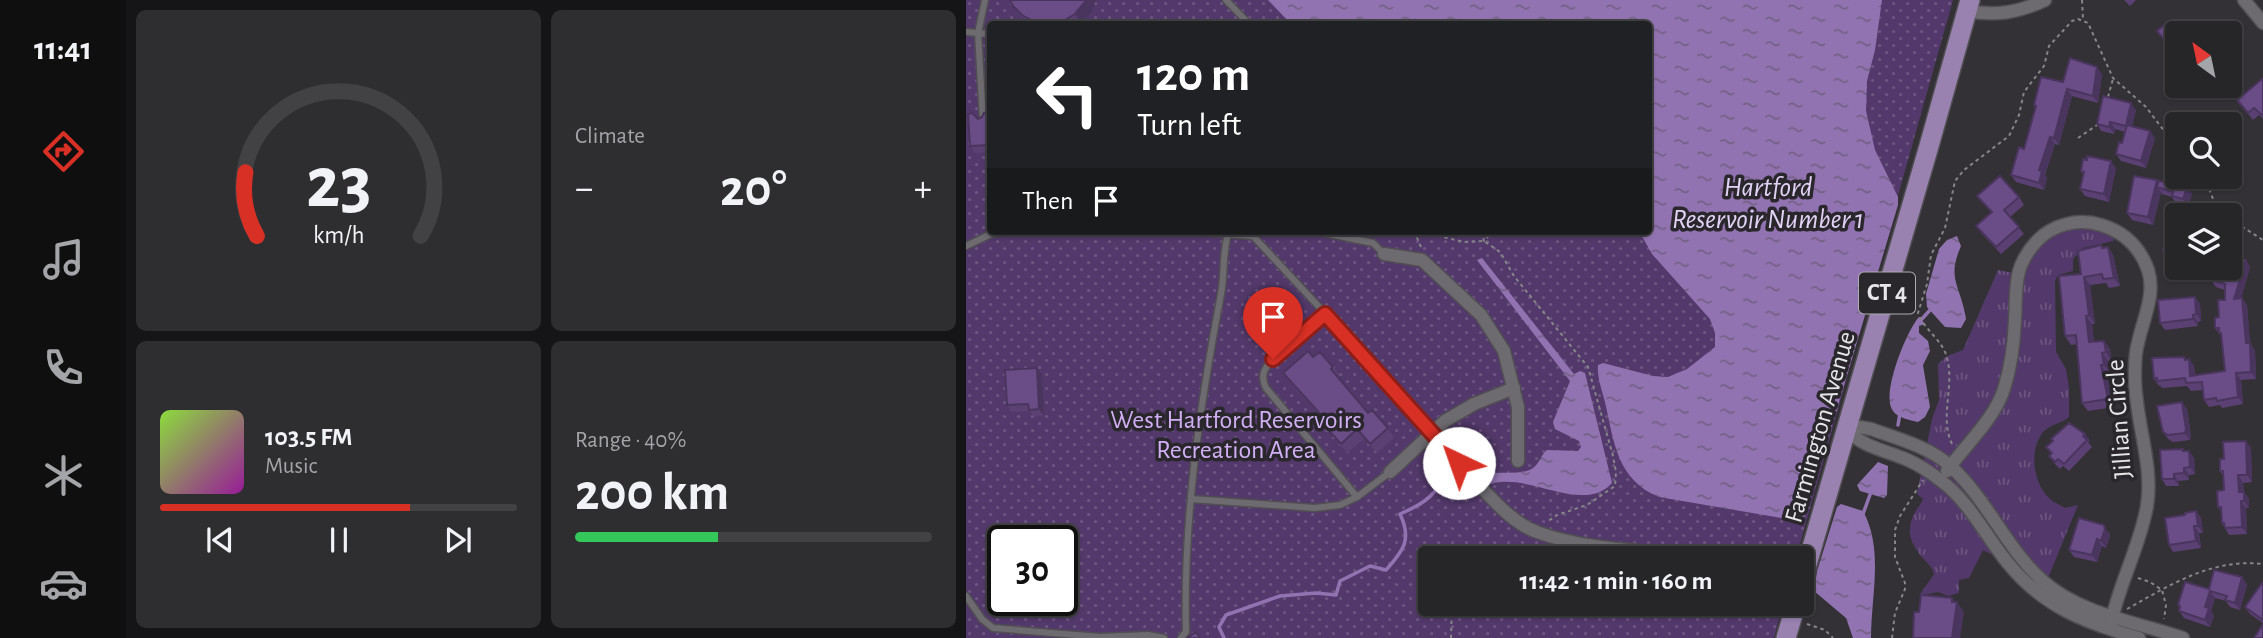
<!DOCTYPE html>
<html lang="en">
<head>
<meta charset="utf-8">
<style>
  body { margin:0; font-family:"Alegreya Sans",sans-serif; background:#2e2d30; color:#f1f3f6; height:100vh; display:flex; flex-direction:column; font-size:26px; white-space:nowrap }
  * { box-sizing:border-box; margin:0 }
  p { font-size:23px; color:#a4a5a8 }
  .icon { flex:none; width:38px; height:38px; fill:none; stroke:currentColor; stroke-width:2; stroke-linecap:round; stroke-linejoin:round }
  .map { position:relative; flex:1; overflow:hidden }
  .details { display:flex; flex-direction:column; gap:10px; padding:10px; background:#151416; width:840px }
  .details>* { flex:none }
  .hud { position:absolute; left:21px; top:21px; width:665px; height:214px; border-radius:7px; box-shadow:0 2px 5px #0004,0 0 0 2px #424245; background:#202124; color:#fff; overflow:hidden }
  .needle { width:46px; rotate:327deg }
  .controls { position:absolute; left:1199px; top:21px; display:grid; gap:14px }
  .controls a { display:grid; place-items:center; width:77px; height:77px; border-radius:7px; background:#262528; box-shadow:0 2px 5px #0004,0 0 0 2px #424245; font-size:35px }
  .speed { position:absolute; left:21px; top:525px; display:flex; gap:14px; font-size:35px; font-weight:700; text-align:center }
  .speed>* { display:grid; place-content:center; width:91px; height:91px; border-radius:50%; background:#262528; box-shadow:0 2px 5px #0004,0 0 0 2px #424245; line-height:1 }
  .speed .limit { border:4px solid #111; border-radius:10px; background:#fff; color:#111 }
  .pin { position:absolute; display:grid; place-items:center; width:60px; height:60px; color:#fff; margin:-72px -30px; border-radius:50% 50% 50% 0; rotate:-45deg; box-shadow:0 0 7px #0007 }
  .pin .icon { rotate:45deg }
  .me { position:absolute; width:77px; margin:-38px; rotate:318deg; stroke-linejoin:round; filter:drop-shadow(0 0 5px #0008) }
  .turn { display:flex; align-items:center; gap:24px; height:147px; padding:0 35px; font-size:32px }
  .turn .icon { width:91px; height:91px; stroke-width:2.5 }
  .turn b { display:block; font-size:49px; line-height:60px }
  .then { display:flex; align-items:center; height:66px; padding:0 35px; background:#0003; gap:14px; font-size:26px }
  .big { font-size:52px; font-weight:600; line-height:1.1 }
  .details .card { flex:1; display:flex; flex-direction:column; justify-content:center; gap:10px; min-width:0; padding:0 24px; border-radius:10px; background:#2e2d30 }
  .details .dial { align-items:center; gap:0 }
  .dial svg { height:182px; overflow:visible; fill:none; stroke:#424245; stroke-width:7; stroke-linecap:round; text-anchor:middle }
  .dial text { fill:#f1f3f6; stroke:none }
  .song { display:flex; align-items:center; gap:21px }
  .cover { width:84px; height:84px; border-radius:10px; background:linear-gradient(135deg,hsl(90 70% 55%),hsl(300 70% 35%)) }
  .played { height:7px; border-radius:4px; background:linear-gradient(90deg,#d93025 70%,#424245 70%) }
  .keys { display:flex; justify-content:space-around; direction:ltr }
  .heat { display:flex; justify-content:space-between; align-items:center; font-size:38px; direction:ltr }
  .charge { height:10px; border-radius:5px; background:linear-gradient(90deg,#34c759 40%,#424245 0) }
  .details .tiles { flex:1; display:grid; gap:10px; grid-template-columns:repeat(2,1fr) }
  .trip { position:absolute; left:452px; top:546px; width:396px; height:70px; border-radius:7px; background:#262528; box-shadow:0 2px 5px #0004,0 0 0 2px #424245; font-weight:600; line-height:70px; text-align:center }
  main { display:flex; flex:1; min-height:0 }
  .dock { display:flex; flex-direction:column; width:126px; justify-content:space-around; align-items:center; background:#0f0f10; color:#a4a5a8 }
  .dock .icon { width:49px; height:49px }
  .dock .current { color:#d93025 }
  .dock b { font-size:32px; color:#f1f3f6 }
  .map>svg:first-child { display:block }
</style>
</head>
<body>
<main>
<nav class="dock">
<b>11:41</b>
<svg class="icon current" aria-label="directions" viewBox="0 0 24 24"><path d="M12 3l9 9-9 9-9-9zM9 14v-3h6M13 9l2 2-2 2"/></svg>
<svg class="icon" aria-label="music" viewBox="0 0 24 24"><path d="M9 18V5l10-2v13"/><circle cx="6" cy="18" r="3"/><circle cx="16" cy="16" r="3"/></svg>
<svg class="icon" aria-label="phone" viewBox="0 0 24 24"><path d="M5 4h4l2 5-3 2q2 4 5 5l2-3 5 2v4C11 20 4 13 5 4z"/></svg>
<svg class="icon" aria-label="climate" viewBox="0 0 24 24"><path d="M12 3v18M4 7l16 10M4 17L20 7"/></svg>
<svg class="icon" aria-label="car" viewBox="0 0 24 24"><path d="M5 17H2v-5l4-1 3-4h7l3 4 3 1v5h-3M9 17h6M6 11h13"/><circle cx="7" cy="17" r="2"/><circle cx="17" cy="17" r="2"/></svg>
</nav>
<section class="details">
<div class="tiles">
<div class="card dial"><svg viewBox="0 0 100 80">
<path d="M14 69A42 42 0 1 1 86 69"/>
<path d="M14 69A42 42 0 0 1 9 41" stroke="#d93025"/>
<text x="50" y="56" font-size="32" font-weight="700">23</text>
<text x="50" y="72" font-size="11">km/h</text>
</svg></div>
<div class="card"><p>Climate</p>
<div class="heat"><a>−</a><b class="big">20°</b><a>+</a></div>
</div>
<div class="card">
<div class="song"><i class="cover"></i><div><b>103.5 FM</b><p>Music</p></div></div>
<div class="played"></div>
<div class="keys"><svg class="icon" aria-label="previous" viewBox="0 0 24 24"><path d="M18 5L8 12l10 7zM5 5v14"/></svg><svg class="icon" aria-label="pause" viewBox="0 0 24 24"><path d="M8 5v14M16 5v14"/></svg><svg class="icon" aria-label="next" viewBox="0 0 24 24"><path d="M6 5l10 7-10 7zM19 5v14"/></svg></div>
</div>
<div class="card"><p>Range · 40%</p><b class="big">200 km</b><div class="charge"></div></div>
</div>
</section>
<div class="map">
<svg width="1297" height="638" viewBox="0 0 1297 638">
  <defs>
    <pattern id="grass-tufts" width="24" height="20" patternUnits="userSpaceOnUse" patternTransform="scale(1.75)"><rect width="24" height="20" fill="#53396b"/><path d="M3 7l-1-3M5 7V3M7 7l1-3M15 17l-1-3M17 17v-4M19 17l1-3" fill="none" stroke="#6c5680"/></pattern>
    <pattern id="park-dots" width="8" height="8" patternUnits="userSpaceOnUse" patternTransform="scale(1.75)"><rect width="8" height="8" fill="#53396b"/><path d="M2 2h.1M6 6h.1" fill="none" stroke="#6c5680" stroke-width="1.8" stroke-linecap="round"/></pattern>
    <pattern id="water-ripples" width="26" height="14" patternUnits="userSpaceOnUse" patternTransform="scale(1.75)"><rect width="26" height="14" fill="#9273b1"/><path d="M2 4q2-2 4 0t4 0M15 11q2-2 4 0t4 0" fill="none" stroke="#736186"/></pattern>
  </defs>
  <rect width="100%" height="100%" fill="#333135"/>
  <path fill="url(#grass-tufts)" d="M1106 222 1152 230 1147 241 1117 248 1107 259V271L1092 275 1089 281 1090 352 1100 369 1103 388V417C1096 423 1084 425 1078 431 1062 449 1067 484 1084 499 1088 503 1095 505 1099 508L1112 505 1080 583 1043 543 1027 555 1017 550 1003 578 993 580V593L982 596 972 592 953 596 968 574C966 566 961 563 955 556 944 542 940 531 948 514 951 508 955 505 957 499L951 494 966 419 973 400 972 364 981 356 997 350 1032 270 1052 274 1073 239Z"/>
  <path fill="url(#park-dots)" fill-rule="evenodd" d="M0 0H987L830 558H464V604H817L808 638H0ZM24 24H682V231H24ZM37 541H96V600H37Z"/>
  <path fill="url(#water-ripples)" d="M302 0H916L909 50 901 81 900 111 909 150 932 197V205L838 519 827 520 693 497C651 480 648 442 639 402 636 390 631 377 632 365L637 363 687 376 702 377 721 369 749 347V333L744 319 686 254 673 231H682V24H325Z
    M991 236 995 246C980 280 995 285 1000 319L995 328 979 327 961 307 960 294 973 249 981 240Z
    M516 258 608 374 614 371 619 373 646 483C617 515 563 472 525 484L518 475C532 470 557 476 567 468 573 464 575 455 581 450L612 451 615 447 613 441 589 429 587 422 604 381 511 260Z
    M953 317 959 324 953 326V333L962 341 964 351 957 365 964 407 959 417 952 422C944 420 932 418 927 411 914 395 941 330 953 317Z
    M912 462 922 466 921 495 918 498 894 491 891 485Z
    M875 504 897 511C918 550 905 595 905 638H887L880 618 848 591 851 571 871 507Z"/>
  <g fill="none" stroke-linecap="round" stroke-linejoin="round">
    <path stroke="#9273b1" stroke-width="3.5" d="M954 321 965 309
      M932 425 934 413
      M897 514 905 492
      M258 638 253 627 260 615 314 596 350 593 370 595 374 581 404 566 420 570C438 550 446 539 434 514 450 507 469 498 474 481L525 479"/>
    <g stroke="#504e52" stroke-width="9">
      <path id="lane" d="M260 0 283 24
        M0 32 24 34
        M17 120 12 33 19 0
        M220 231 287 236 383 339
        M349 231 407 243 418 254
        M0 246 25 234 47 231
        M391 497 424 472
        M225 499 349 508 374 505 391 497 300 388C297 382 296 378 298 372 302 358 346 325 359 314
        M0 596 16 619 27 628 134 637 182 635 198 638
        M215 638 220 632C217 518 234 405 255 294 259 274 256 249 263 231"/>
    </g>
    <g stroke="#504e52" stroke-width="15">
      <path id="street" d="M1278 0 1297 23
        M1001 11C1030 16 1052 13 1079 0
        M418 254 456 260 515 315 538 351 552 407V461
        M383 339 504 474
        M981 471C999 445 1028 420 1038 389 1045 367 1048 343 1049 320 1051 288 1046 268 1071 241 1087 224 1113 218 1135 225 1158 232 1174 247 1182 270 1190 294 1177 319 1172 343 1169 352 1169 364 1169 374 1168 418 1188 463 1181 506 1174 546 1153 584 1145 623
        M424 472 479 421 508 404 548 388
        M512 484C528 501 548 524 571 532 621 551 690 551 743 558
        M1173 638C1120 623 1077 607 1041 562 1019 535 1003 501 974 480 964 472 953 465 942 460 922 451 896 447 881 430L893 427 905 429C930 438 963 447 983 465 1021 498 1040 549 1078 582 1116 615 1171 622 1217 638"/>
    </g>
    <g stroke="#504e52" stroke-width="22">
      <path id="primary" d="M835 585 963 146 1004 0
        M820 638 830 604"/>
    </g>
    <path stroke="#868588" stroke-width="2" stroke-dasharray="3.5 3.5" stroke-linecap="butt" d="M1116 0 1117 19
      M1142 97 1147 79
      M1112 138 1131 125
      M1236 177C1246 189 1245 202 1257 215
      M1264 219 1297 240
      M448 231 455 247
      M466 231 473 236 498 242 518 241 534 252 548 276 622 367 647 456 650 472 649 486 621 505 591 515 581 522
      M516 231 518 241 527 231
      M986 444C973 417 989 386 981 358 977 340 958 330 952 313L961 284 965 255 979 228 989 181 998 170 1043 136 1053 115 1058 92 1078 66 1083 46 1106 21 1112 19 1122 23 1147 78 1180 107 1211 148
      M1172 578 1184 582 1196 590 1200 605 1198 619
      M1161 609C1204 585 1246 558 1297 564
      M841 624 859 630 867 638
      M485 638 486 604
      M926 638 929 613 939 589V583L929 557V530L934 516 957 480"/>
    <use href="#lane" stroke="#6d6b70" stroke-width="6"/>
    <use href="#street" stroke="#6d6b70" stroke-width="12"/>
    <use href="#primary" stroke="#9982b0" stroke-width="19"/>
  </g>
  <path fill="#5b4173" d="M1158 0H1170L1164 6Z
    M47 6 125 13 113 24H63L54 16Z
    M1136 74 1132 103 1106 96 1093 145 1089 144 1079 175 1081 178 1078 190 1050 182 1045 175 1058 149 1069 108 1068 105 1097 82Z
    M1297 80V119L1293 115 1287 120 1271 100Z
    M1170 110 1166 126 1189 138 1180 168 1155 161 1150 154 1156 143 1159 132 1149 129 1148 134 1135 131 1131 124Z
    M24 112V152L9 153 4 146 12 119Z
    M1150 168 1143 202 1119 196 1114 189 1117 175 1115 171Z
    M1192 182 1226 194 1222 206 1210 203 1206 197 1196 194 1195 192 1187 225 1166 220 1161 213Z
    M1011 196 1053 197 1058 205 1044 217 1058 234 1035 254 1015 233 1010 226 1025 212Z
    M1211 240V268H1239V269L1225 271V273L1215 274 1214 272 1204 271 1199 264 1201 249Z
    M1135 245 1137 247H1142L1147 255 1154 286 1143 288 1140 283 1124 285 1129 324H1126L1128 342 1144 349 1145 361H1142L1144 373 1141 374 1148 407 1122 411 1116 403 1111 344 1105 345 1099 336 1115 274Z
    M1268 256 1280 260 1284 267 1275 298 1281 305 1284 343 1289 350 1290 379 1275 380 1277 404 1256 408 1254 405 1243 407 1238 400 1237 390 1225 391 1221 386 1196 388 1194 385 1193 386 1188 379 1220 360 1223 359 1228 366 1229 375 1259 371 1256 336 1249 328 1259 300V290L1250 287 1245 280Z
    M1229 297 1234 304 1235 321 1232 322V326L1199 330 1194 323Z
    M347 357 367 367 374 376 372 378 402 413 422 428 428 438 411 453 398 439 381 453 355 422 358 420 323 382 317 373Z
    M71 368 76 375 78 416 68 417 64 411 46 412 41 405Z
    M1221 409 1225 436 1224 440 1207 442 1202 439 1197 432Z
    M1119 434 1124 441 1122 442 1126 447 1103 471 1097 466 1094 469 1088 463 1083 456 1085 454 1080 447Z
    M1280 441 1285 448 1286 482 1277 483 1278 492 1283 499V508H1280L1281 534 1263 535 1256 523 1255 511 1252 507 1258 490 1257 476 1254 471 1258 459Z
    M1217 449 1219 451H1223L1228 458 1229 474 1223 475V480L1212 481 1213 486H1200L1196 479Z
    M1230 511 1235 518 1237 533H1233L1235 548 1207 552 1203 545 1219 515Z
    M1143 532 1144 536 1140 548 1136 546 1131 562 1108 557 1103 550Z
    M1276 577 1281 585 1274 610 1264 607 1260 601 1249 598 1245 611 1248 616 1244 627 1218 618 1213 611 1214 608 1212 605 1243 589Z
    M1297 584V623L1284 614 1279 607Z"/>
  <path fill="#4a355e" d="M120 0H130L125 13 115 23 109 14Z
    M1264 59 1268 66 1264 71Z
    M1131 67 1136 74 1132 103 1127 96Z
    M1101 89 1106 96 1093 145 1088 138Z
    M1165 103 1170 110 1165 133 1160 126Z
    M1144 122 1149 129 1148 134 1143 127Z
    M1184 131 1189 138 1180 168 1175 161Z
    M1084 137 1089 144 1079 175 1081 178 1078 190 1073 183V170Z
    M1145 161 1150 168 1143 202 1138 194Z
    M1191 180 1196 187H1191L1195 192 1187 225 1182 217Z
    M1221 187 1226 194 1222 206 1217 199Z
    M1142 247 1147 255 1154 286 1148 278Z
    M1280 260 1284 267 1273 306 1268 299Z
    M1118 277 1124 285 1129 324 1123 315Z
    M1229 297 1234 304 1235 321 1230 314Z
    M1276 298 1281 305 1284 343 1289 350 1290 379 1285 372 1280 343Z
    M1227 315 1232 322V326L1227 319Z
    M1120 316 1126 324 1129 351 1123 342Z
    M1138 341 1144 349 1145 361 1140 352Z
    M1136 353 1142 361 1144 373 1138 365Z
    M1223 359 1228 366 1229 383 1224 376Z
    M1135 365 1141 374 1148 407 1142 399Z
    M71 368 76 375 78 416 73 409Z
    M1270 373 1275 380 1277 404 1272 397Z
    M1216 402 1221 409 1225 436 1224 440 1219 433Z
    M1119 434 1124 441 1122 442 1117 436Z
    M1280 441 1285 448 1286 482 1281 475Z
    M1223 451 1228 458 1229 474 1224 467Z
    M1218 468 1223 475V480L1218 473Z
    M1208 474 1212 481 1213 486 1208 479Z
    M1272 475 1277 483 1278 499 1273 492Z
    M1278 492 1283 499V508L1278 501Z
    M1275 501 1280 508 1281 534 1276 527Z
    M1230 511 1235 518 1237 533 1232 526Z
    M1138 525 1144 536 1140 548 1135 541Z
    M1228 526 1233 533 1235 548 1230 541Z
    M1131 539 1136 546 1131 562 1126 555Z
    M1276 577 1281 585 1274 610 1269 603Z
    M1244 591 1249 598 1245 611 1248 616 1244 627 1239 620V607Z
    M986 598 991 605V602L998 612 994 638H986Z"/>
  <path fill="#6a4c86" stroke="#4a355e" stroke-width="2" d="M44 0H120L118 3 109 14 97 21 83 23 69 22 57 16 47 6Z
    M1202 22 1207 28 1213 24 1218 30 1214 33H1211V49L1208 51 1191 31Z
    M1104 58 1131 67 1127 96 1101 89 1088 138 1084 137 1073 170 1076 171 1073 183 1045 175 1053 147 1058 149 1070 106 1068 105 1075 77 1097 82Z
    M1296 79 1297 80V116L1288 108 1282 113 1271 100Z
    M1137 96 1165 103 1160 126 1144 122 1143 127 1131 124Z
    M24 112V145L4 146 2 114 6 113 12 119 16 117 18 113Z
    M1161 125 1184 131 1175 161 1150 154 1153 142 1156 143Z
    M1121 156 1145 161 1138 194 1114 189 1118 172 1115 171 1117 159 1121 160Z
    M1034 176 1053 197 1038 210 1053 227 1030 247 1010 226 1026 212 1011 196Z
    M1168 176 1191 180 1182 217 1161 213Z
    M1193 181 1221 187 1217 199 1206 196 1207 192 1191 187Z
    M1211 240V267L1210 265 1199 264 1197 249H1201L1200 242Z
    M1135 245 1136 248 1142 247 1148 278 1137 279 1136 274 1118 277 1123 315 1120 316 1123 342 1138 341 1140 352 1136 353 1138 365H1135L1142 399 1116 403 1110 335 1099 336 1093 276 1115 274 1112 251Z
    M1264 255 1280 260 1268 299 1276 298 1280 343H1284L1285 372 1270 373 1272 397 1251 401 1250 398 1238 400 1236 382 1220 383 1219 378 1191 381V378L1188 379 1186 358 1218 357 1219 360 1223 359 1224 376 1259 371 1255 333H1253V328H1249V318L1253 317 1252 300H1259V284L1245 280 1248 268H1264Z
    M1229 297 1230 314 1227 315V319L1194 323 1192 300Z
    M342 351 347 357 354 352 367 367 365 369 402 413 406 410 422 428 404 444 391 429 375 444 355 422 359 419 317 373Z
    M71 368 73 409 63 410 62 404 41 405 39 370Z
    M1216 402 1220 429 1219 433 1202 435 1197 432 1191 406Z
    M1103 423 1119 434 1117 436 1121 440 1098 464 1092 459 1089 462 1083 456 1086 453 1080 447 1087 441 1085 439Z
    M1280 441 1281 475H1272L1273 492H1278V501H1275L1276 527 1259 528 1258 523H1256L1255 507H1252L1251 491 1258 490 1257 471H1254V459H1258L1257 442Z
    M1217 449V451H1223L1224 467 1218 468V473L1208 474V479H1196L1194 450Z
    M1230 511 1232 526H1228L1230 541 1203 545 1199 518 1219 515V513Z
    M1113 518 1138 525 1139 529 1135 541 1131 539 1126 555 1103 550Z
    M1248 570 1276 577 1269 603 1259 600 1261 596 1244 591 1239 607 1243 608 1239 620 1213 611 1214 606 1212 605 1219 582 1243 589Z
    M1296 583 1297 584V620L1279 607Z
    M955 595 986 598V602H991L986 638H947L948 612H953Z
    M1297 624V638H1288Z
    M230 632 234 638H221Z"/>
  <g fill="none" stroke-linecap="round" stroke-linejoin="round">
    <g stroke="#8d1f18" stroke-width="18">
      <path id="route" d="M307 359 359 314 493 463"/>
    </g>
    <use href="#route" stroke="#d93025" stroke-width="12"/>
  </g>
  <g text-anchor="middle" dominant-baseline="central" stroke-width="7" stroke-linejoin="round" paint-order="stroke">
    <rect fill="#29272b" stroke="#adacaf" stroke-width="2" x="893" y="272.5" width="56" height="41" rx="5"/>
    <g font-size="24" font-weight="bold" fill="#e6e5e8">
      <text x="921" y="293">CT 4</text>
    </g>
    <g font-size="26" fill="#e6e5e8" stroke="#29272b">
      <text transform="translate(1153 419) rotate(-94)">Jillian Circle</text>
      <text transform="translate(854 427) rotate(-74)">Farmington Avenue</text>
    </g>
    <g font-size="26" fill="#d1aff4" stroke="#29272b">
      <text x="270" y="420">West Hartford Reservoirs<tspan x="270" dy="30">Recreation Area</tspan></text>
    </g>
    <g font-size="28" font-style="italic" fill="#e2d2f5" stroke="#29272b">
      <text x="802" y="188">Hartford<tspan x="802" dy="32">Reservoir Number 1</tspan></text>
    </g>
  </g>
</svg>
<div class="controls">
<a><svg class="needle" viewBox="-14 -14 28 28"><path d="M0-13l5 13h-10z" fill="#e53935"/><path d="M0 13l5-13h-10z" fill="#a4a5a8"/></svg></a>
<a><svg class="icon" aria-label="search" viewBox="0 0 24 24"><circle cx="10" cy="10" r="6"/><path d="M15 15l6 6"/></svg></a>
<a><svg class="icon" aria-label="layers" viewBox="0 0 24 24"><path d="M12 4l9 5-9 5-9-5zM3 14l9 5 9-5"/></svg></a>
</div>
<div class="speed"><div class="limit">30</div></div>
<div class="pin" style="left:307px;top:359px;background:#d93025"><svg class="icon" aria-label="arrive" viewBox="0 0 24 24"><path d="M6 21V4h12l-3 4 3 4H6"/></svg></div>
<svg class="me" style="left:493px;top:463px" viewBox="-20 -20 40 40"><circle r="19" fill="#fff"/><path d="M0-13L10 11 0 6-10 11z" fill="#d93025"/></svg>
<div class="trip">11:42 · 1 min · 160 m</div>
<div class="hud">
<div class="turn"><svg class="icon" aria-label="left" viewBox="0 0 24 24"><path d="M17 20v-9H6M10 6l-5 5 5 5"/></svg><div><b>120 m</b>Turn left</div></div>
<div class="then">Then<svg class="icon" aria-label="arrive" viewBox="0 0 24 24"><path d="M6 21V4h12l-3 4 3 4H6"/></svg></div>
</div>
</div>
</main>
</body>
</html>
